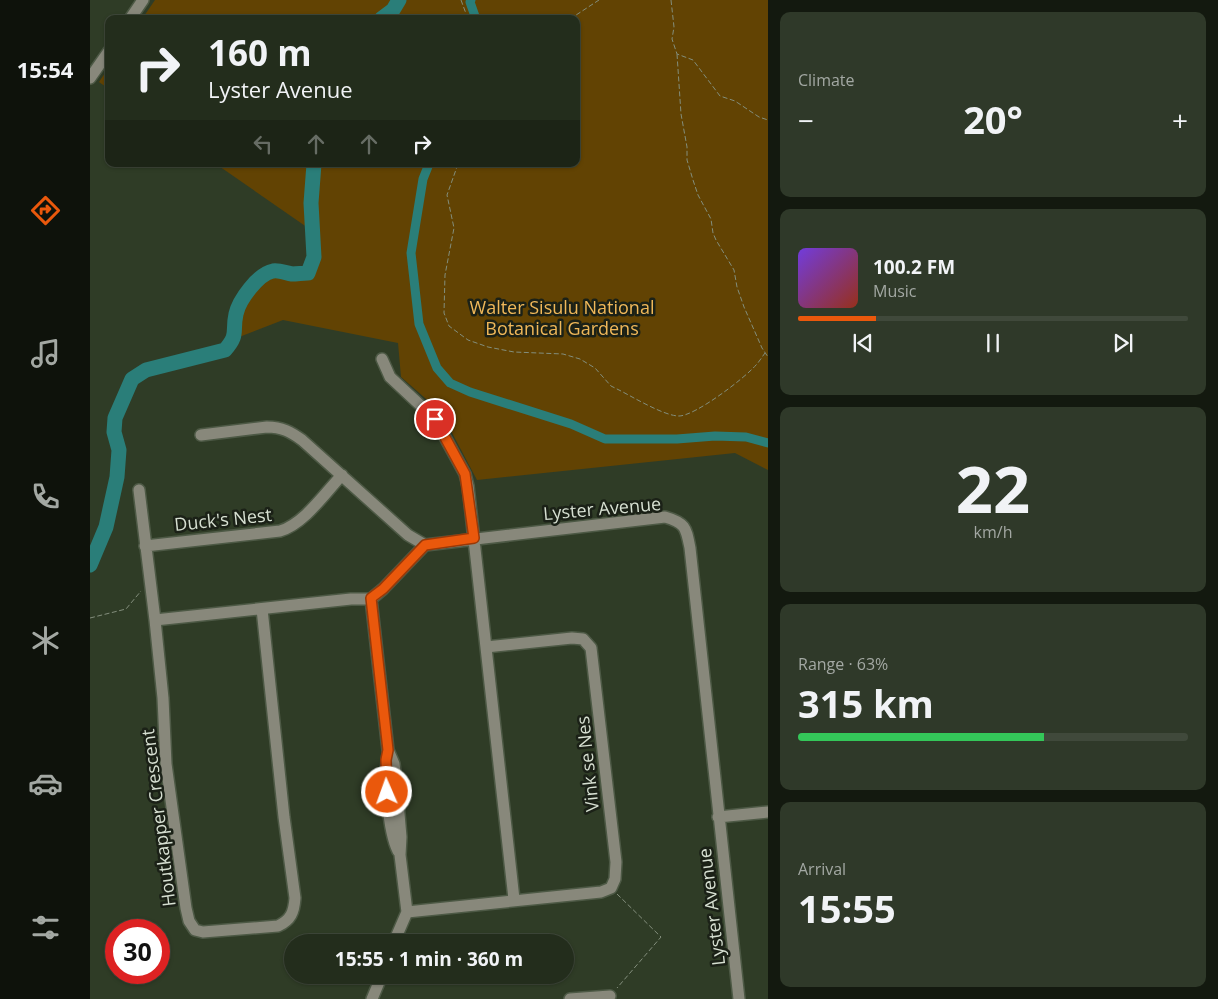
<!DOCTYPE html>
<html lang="en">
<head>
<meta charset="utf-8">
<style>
  body { margin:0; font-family:"Open Sans",sans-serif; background:#2f3929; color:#f1f3f6; height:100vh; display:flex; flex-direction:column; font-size:19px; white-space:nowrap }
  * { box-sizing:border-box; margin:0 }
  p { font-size:16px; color:#a3a8a3 }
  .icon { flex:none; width:28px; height:28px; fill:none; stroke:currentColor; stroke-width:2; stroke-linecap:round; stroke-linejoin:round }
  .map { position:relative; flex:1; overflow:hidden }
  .details { display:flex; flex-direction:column; gap:12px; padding:12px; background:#13190f; width:450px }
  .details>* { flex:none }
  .hud { position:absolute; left:15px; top:15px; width:475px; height:152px; border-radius:10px; box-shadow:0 1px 4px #0004,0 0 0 1px #40493b; background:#232d1c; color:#f1f3f6; overflow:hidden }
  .speed { position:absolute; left:15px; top:919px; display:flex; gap:10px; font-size:25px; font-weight:700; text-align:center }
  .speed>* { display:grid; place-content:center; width:65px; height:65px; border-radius:50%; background:#232d1c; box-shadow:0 1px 4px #0004,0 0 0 1px #40493b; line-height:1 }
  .speed .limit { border:8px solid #d22; background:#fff; color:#111 }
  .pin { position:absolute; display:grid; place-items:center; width:42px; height:42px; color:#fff; margin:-21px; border:2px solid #fff; border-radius:50%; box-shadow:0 1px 5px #0007 }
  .me { position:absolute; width:55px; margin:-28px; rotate:358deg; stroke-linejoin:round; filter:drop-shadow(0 0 4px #0008) }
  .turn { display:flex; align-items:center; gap:18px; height:105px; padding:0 20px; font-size:22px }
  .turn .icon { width:65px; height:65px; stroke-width:2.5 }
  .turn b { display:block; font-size:35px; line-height:42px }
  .lanes { display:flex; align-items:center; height:48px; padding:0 20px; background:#0003; justify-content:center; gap:25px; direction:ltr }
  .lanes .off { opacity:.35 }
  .big { font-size:38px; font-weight:700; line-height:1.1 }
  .details .widget { flex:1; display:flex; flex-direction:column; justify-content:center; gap:8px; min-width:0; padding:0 18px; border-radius:10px; background:#2f3929 }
  .details .dial { align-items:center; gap:0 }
  .dial b { font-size:65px; line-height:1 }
  .song { display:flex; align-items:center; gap:15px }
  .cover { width:60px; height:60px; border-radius:8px; background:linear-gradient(135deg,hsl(260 70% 55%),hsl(10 70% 35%)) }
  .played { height:5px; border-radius:2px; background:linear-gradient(90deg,#ea580c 20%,#40493b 20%) }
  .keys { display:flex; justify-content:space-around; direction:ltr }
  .heat { display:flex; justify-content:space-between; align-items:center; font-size:28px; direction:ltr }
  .charge { height:8px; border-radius:4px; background:linear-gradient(90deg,#34c759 63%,#40493b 0) }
  .trip { position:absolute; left:194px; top:934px; width:290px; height:50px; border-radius:25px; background:#232d1c; box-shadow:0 1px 4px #0004,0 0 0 1px #40493b; font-weight:700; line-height:50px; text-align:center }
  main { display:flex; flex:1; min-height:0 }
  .menu { display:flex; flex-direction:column; width:90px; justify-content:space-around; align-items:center; background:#0e120b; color:#a3a8a3 }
  .menu .icon { width:35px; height:35px }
  .menu .on { color:#ea580c }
  .menu b { font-size:22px; color:#f1f3f6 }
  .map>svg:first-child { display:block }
</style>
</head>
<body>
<main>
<nav class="menu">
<b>15:54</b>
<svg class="icon on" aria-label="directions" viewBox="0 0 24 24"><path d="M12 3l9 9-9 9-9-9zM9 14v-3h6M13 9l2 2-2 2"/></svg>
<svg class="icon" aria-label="music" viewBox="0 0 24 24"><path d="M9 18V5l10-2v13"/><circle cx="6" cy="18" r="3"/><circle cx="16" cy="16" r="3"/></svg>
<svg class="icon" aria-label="phone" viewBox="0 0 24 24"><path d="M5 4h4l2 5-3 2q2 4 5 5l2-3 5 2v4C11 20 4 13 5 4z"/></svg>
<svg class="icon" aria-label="climate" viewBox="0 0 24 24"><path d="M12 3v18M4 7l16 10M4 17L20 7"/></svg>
<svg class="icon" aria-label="car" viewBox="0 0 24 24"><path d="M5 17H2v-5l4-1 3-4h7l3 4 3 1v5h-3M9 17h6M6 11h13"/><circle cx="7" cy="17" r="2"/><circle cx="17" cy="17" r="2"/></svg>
<svg class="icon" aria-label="filters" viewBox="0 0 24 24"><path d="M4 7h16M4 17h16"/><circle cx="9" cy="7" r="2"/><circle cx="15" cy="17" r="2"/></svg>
</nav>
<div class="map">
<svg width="678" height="999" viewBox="0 0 678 999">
  <rect width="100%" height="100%" fill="#2f3c26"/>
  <path fill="#624303" d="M65 0H678V470L645 453 387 480 351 412 311 377 308 343 193 320 144 339 143 317 153 298 177 273 191 271 218 273 223 261 221 230 126 164H486V19H52Z
    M19 67V89L9 82Z"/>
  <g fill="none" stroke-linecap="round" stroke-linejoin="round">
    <path stroke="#2a7e79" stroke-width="9" d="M381 0 380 2 386 19
      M339 164 333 179 321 253 329 324 347 368 360 383 380 392 481 424 515 439H587L625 436 656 437 678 443"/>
    <path stroke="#2a7e79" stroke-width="15" d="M291 19 303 10 309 0
      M0 565 16 527 27 477 29 450 24 432 25 418 42 379 56 370 135 350C149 334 142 332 146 314 149 300 168 274 183 271 189 270 196 273 202 274 207 274 213 273 218 273L224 257 221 203 224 164"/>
    <g stroke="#4d5945" stroke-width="14">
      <path id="minor" d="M40 19 53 0
        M0 78 19 51
        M292 359 300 377 345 419 375 474 378 486 424 899
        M111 435 177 427C192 427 201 432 212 440L318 535 335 545
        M49 490 65 620 73 698 76 764 96 908 99 921 105 930 113 932 188 926C201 920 204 912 205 898L194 817 172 609
        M55 546 190 531C214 524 235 493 252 475
        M65 620 261 599H281
        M298 754C294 776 298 831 308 851
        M628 817 678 812
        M317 912 511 892 521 888 525 879 526 862 501 648 493 639 482 638 396 647
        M304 942 317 912 310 855 311 837 306 779 304 764 298 750 281 599 293 589 335 545 575 517C596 523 596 528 600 548L649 999
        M282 999 292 975
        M480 999 520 996"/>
    </g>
    <path stroke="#838e7c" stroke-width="1" stroke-dasharray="5 2.5" stroke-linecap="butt" d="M371 0 378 19
      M581 0 584 27 582 39 587 54 603 60 630 96 645 101 669 117 678 120
      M480 19 509 0
      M587 54 591 114 597 147V160L603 180 608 195 621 219 623 233 626 240 644 270 647 287 654 307 672 348 678 357
      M368 164 357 195 364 228 355 275 354 313 359 326 378 340 398 347 424 352 473 354 490 359 505 368 521 386 529 390C543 397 574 416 589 416 605 416 655 378 666 365 669 362 672 357 675 353
      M0 618 36 609 51 591
      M527 894 571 937 527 988"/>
    <use href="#minor" stroke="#88887b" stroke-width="11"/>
  </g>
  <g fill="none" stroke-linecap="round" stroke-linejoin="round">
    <g stroke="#983908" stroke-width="12">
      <path id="route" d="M297 792 296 760 298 750 281 598 293 589 335 545 384 538 375 474 345 419"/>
    </g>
    <use href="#route" stroke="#ea580c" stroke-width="9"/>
  </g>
  <g text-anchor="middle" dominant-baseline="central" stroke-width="5" stroke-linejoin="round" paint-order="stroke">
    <g font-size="18" fill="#f0b859" stroke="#1b2117">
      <text x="472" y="307">Walter Sisulu National<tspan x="472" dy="21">Botanical Gardens</tspan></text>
    </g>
    <g font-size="18" fill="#d6dfd1" stroke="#1b2117">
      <text transform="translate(512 508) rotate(-5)">Lyster Avenue</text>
      <text transform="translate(133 519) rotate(-6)">Duck's Nest</text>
      <text transform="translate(497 764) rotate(-96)">Vink se Nes</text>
      <text transform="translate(68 818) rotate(-97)">Houtkapper Crescent</text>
      <text transform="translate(621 907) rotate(-97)">Lyster Avenue</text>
    </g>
  </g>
</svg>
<div class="speed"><div class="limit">30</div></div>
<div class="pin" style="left:345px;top:419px;background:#d93025"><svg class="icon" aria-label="arrive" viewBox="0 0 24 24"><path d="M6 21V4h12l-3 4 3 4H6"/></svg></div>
<svg class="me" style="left:297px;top:792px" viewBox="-20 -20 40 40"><circle r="17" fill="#ea580c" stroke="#fff" stroke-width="3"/><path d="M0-11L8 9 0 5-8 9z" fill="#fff"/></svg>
<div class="trip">15:55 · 1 min · 360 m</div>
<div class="hud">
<div class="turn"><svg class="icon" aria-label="right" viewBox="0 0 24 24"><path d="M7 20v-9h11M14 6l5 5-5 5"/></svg><div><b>160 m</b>Lyster Avenue</div></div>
<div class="lanes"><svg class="icon off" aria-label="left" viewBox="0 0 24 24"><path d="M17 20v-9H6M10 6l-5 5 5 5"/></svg><svg class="icon off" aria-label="ahead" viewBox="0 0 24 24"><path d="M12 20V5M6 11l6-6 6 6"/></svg><svg class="icon off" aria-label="ahead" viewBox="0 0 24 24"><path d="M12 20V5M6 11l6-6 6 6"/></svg><svg class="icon" aria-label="right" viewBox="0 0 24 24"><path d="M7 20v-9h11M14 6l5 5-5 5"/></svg></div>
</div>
</div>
<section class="details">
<div class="widget"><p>Climate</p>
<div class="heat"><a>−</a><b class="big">20°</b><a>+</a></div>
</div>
<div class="widget">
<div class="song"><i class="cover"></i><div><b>100.2 FM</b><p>Music</p></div></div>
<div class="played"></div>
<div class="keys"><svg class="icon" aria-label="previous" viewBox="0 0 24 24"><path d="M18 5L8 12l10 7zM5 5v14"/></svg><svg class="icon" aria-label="pause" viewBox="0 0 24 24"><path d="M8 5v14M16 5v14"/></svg><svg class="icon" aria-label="next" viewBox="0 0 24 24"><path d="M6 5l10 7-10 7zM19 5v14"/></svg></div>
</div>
<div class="widget dial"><b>22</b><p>km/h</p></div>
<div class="widget"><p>Range · 63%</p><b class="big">315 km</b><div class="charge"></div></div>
<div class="widget"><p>Arrival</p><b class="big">15:55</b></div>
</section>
</main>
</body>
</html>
